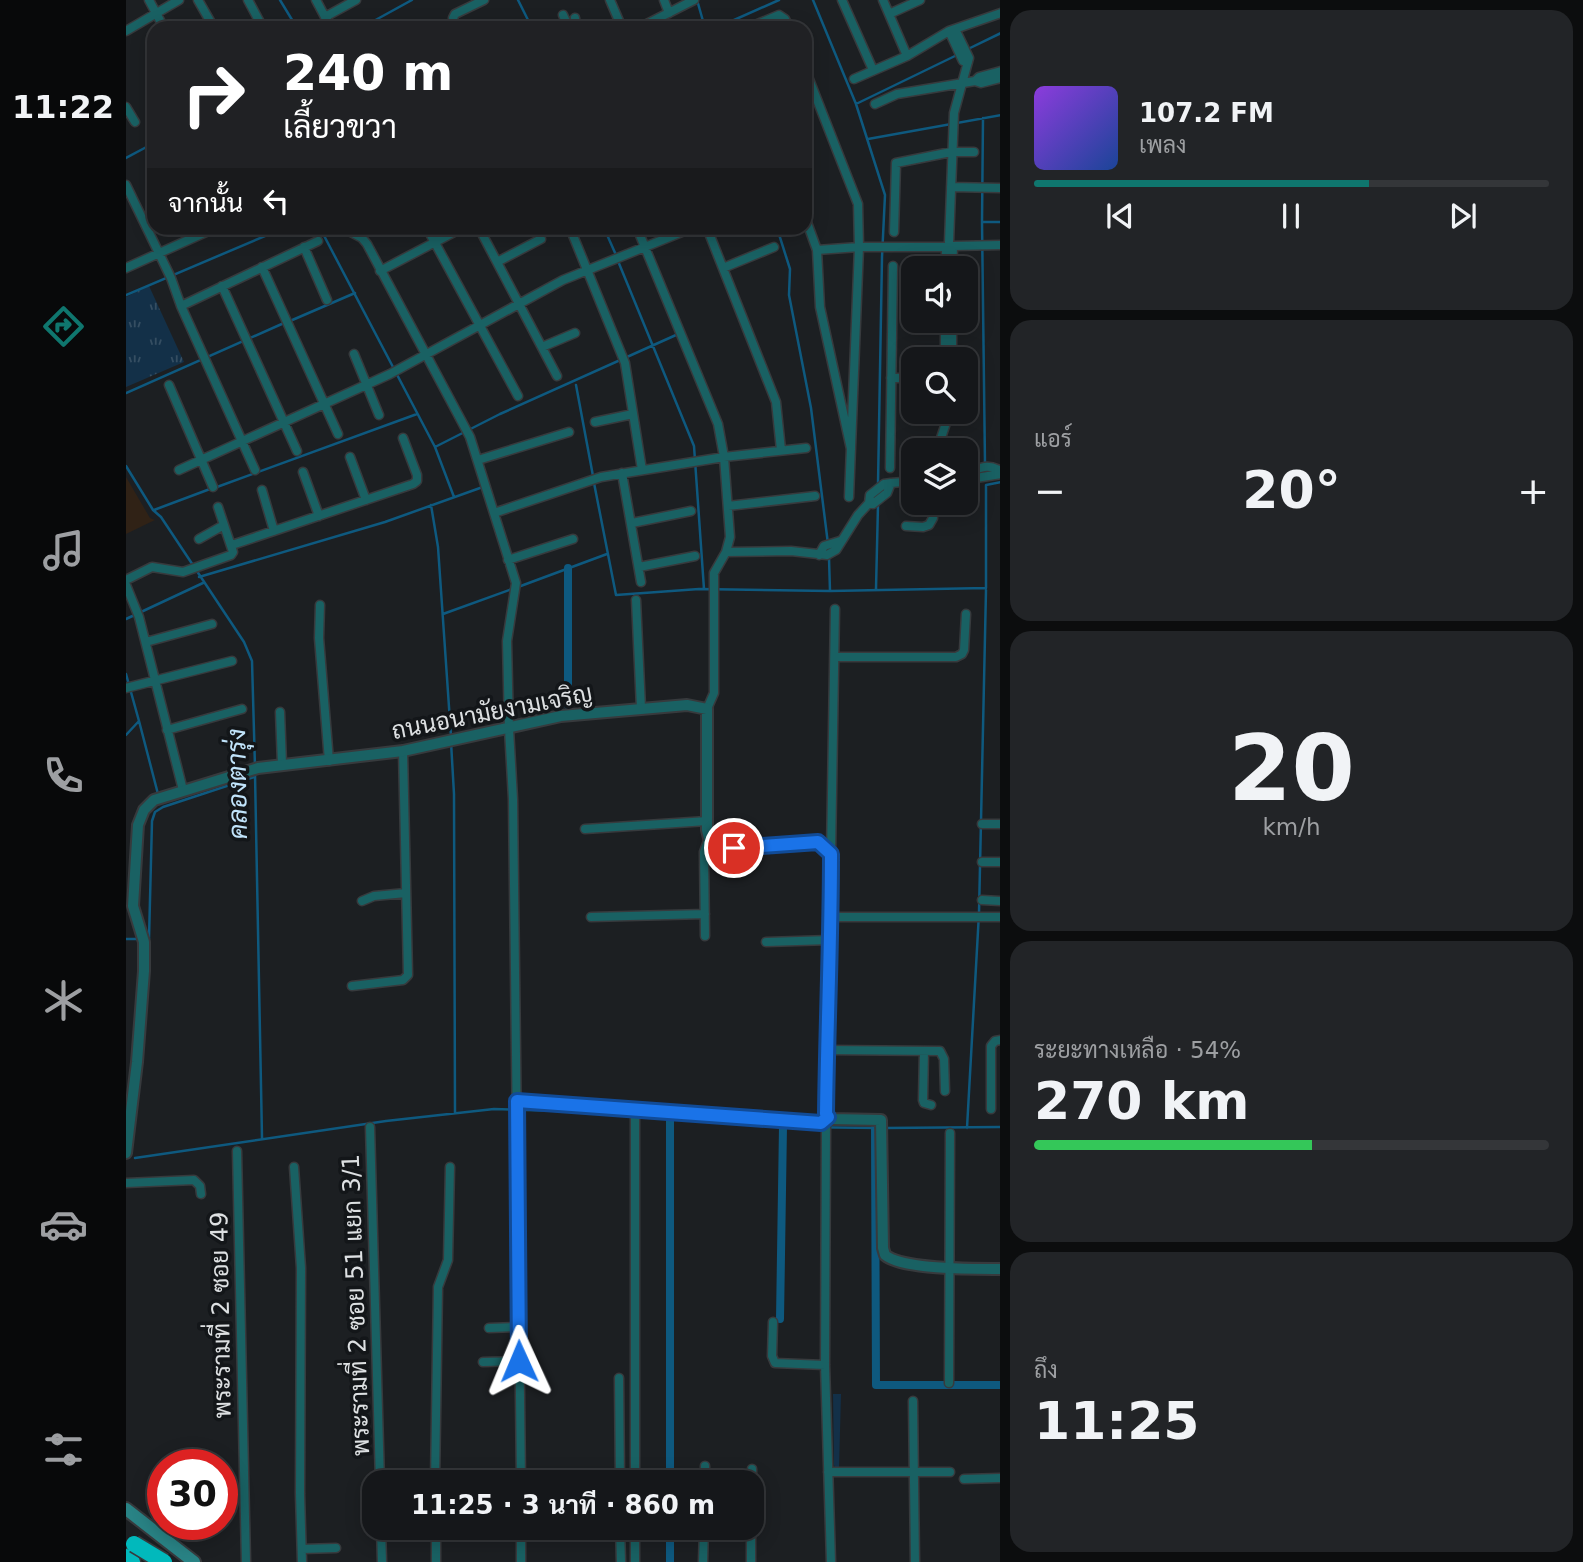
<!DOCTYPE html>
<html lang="th">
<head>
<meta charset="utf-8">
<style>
  body { margin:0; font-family:"DejaVu Sans",Sarabun,sans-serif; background:#222427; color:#f1f3f6; height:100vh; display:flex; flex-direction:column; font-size:26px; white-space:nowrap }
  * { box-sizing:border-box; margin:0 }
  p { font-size:23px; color:#9d9fa2 }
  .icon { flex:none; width:38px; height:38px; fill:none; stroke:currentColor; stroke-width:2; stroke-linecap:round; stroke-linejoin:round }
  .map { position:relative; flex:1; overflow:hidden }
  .sheet { display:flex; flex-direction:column; gap:10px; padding:10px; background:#0c0d0e; width:583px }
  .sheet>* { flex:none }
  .top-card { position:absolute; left:21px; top:21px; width:665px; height:214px; border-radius:21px; box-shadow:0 4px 18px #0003,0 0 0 2px #343639; background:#202124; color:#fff; overflow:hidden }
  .tools { position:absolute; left:775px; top:256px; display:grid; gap:14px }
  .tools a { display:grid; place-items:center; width:77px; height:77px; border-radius:14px; background:#15171a; box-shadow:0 4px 18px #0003,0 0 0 2px #343639; font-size:35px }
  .speed { position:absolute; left:21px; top:1449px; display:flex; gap:14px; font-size:35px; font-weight:700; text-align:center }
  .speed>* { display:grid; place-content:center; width:91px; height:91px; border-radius:50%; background:#15171a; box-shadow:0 4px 18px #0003,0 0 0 2px #343639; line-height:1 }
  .speed .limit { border:10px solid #d22; background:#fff; color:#111 }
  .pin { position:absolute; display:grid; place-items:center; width:60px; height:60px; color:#fff; margin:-30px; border:4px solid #fff; border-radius:50%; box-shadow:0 2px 7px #0007 }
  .me { position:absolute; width:77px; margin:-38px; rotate:359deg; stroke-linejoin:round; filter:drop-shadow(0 0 5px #0008) }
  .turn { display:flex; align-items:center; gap:24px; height:147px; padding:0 21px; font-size:32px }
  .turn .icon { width:91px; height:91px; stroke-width:2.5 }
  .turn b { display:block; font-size:49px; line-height:60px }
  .then { display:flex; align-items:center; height:66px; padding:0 21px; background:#0003; gap:14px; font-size:26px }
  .big { font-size:52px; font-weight:700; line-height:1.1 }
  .sheet .widget { flex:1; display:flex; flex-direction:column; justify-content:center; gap:10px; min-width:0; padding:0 24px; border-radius:21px; background:#222427 }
  .sheet .dial { align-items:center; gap:0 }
  .dial b { font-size:91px; line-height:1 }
  .song { display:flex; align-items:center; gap:21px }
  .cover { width:84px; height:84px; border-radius:10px; background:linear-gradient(135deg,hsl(270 70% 55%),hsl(220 70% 35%)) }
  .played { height:7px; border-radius:4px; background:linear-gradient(90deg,#0f766e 65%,#343639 65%) }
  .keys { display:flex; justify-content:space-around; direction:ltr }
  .heat { display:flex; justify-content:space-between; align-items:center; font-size:38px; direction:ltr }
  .charge { height:10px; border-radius:5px; background:linear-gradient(90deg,#34c759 54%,#343639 0) }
  .trip { position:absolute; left:236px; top:1470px; width:402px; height:70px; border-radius:21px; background:#15171a; box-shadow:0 4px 18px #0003,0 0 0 2px #343639; font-weight:700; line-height:70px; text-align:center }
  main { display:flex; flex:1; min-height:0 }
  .menu { display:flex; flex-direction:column; width:126px; justify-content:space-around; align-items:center; background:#08090a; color:#9d9fa2 }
  .menu .icon { width:49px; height:49px }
  .menu .on { color:#0f766e }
  .menu b { font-size:32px; color:#f1f3f6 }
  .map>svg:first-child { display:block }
</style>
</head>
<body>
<main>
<nav class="menu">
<b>11:22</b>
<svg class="icon on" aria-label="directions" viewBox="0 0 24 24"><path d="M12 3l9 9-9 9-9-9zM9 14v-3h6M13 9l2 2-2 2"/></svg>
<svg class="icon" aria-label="music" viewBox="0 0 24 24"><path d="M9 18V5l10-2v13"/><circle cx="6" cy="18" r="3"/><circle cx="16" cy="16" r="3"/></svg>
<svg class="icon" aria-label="phone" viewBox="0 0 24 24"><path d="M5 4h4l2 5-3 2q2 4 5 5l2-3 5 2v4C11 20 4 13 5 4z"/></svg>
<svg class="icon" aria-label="climate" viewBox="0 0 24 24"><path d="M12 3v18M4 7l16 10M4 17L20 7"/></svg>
<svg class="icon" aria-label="car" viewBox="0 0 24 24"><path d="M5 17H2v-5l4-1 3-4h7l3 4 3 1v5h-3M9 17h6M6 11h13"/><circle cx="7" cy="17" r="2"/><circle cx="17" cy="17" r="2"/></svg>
<svg class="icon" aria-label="filters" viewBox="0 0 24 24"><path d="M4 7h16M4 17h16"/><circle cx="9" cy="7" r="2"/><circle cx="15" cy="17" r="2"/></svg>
</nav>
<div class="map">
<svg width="875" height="1562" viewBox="0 0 875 1562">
  <defs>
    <pattern id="grass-tufts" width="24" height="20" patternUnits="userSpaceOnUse" patternTransform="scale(1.75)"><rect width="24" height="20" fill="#133048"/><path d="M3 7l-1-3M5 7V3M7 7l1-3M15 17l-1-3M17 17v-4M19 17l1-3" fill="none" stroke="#354e62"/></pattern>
  </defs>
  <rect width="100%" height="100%" fill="#1c1f22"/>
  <path fill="#302216" d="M0 477 24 518 29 520 0 534Z"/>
  <path fill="url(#grass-tufts)" d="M23 286 58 362 0 387V297Z"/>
  <path fill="#133048" d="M707 1394H715L713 1469 709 1468 708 1465Z"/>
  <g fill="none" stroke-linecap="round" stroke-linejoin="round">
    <path stroke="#0e597f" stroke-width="2.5" d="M154 0 171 28
      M392 0 406 28
      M571 0 579 28
      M687 0 730 104 759 195 756 257 752 484
      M235 28 286 0
      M590 28 653 0
      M840 50 875 33
      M730 104 831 55
      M857 118 856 222H875
      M742 139 875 115
      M0 158 28 143
      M856 222 859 464
      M194 228 309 447 328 497
      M478 228 490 255
      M651 228 664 269 663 295 685 408 702 544
      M492 261 568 446 578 589
      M0 295 158 228
      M164 321 229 293
      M450 385 467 476
      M0 393 158 323
      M309 447 374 414 550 335
      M0 466 27 510 35 517 118 642 126 661 129 767
      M468 483 490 595 573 589 704 591 860 588V485L875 482
      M91 487 291 414
      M305 505 312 547 325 736
      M28 510 84 489
      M703 558 704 591
      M73 577 259 522 354 488
      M392 587 481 554
      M750 589 752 505
      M317 614 386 589
      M0 619 77 583
      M0 674 13 721 0 735
      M13 721 32 794
      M325 742 328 794 329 1113
      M129 774 136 1138
      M0 939H14
      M21 939H23L26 821 29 812 37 807 128 777
      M759 1128 875 1127
      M841 1128 853 913 860 590
      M9 1158 260 1121 368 1109 473 1112 669 1127 752 1128"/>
    <path stroke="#0e597f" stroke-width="8" d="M442 705V568
      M544 1117V1482
      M749 1128 750 1385H875
      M654 1319 657 1126
      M544 1528V1562"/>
    <g stroke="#373a3d" stroke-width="11">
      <path id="minor" d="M23 0 38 28
        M72 0 88 28
        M122 0 137 28
        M190 0 199 17 230 0
        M484 0 496 28
        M538 0 543 13
        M716 0 747 70
        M757 0 781 56
        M763 14 794 0
        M437 15 443 28
        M199 17 206 28
        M330 28 327 18 329 14 358 0
        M446 28 450 25 449 18
        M513 28 568 0
        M622 28 653 15 659 19 663 28
        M0 31 53 0
        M823 31 837 61 842 62
        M679 69 732 204 733 247 691 250 694 307 725 449
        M728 79 781 56 823 31 875 13
        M849 81 853 77 875 71
        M749 104 771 94 849 81 855 83 875 78
        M0 107 9 122
        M0 185 45 278 55 306 192 241
        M825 187 875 188
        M679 217 691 250
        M217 228 236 238 241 244 344 437 390 583 381 641 383 729 387 799 395 1482
        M301 228 392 396
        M353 228 431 376
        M444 228 499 363 516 470
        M511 228 592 424 598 457 604 537 600 552 588 573V693L581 709
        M581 228 650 402 655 450
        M768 232 770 163 825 152H848
        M823 242 828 113 843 58 829 29
        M827 246 875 245
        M178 247 201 300
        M371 262 415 239
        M136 267 212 434
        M0 268 89 228
        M597 268 648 247
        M820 268V249
        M826 268 827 249
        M254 271 336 228
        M96 286 171 451
        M55 306 129 470
        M416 347 449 333
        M228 354 253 415
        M819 359V320
        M826 359V320
        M765 378H788
        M43 385 87 487
        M469 422 507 414
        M811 450 824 411
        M224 457 240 500
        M352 460 443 432
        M764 468 767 266
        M53 470 264 374 437 280 566 228
        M177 472 193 516
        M496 473 515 582
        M840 473C853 470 859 462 875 471
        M845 473 850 478 875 474
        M136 490 148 531
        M723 497 733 247H819
        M743 503 744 495 758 484 765 483
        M602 506 689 496
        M368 513 475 477 598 457 680 448
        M506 523 565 511
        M780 526 797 527 803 525 807 518 806 502
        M73 539 98 525
        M106 545 287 484 291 481V475L277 438
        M600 552 665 551 701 555 710 550 732 515 743 503 747 504 761 493 765 483 788 481
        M693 555 698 546 714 541
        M382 560 447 539
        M513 567 569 556
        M0 580 26 567 57 572 105 555 107 552 92 507
        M0 585 13 617 57 790
        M510 600 515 708
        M194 605 193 638 203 761
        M20 642 86 624
        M709 657H830L836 654 838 650 840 614
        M0 688 106 661
        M154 712 156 764
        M41 730 116 709
        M856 824H875
        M459 829 581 821
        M705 854 709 609
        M856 862H875
        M856 900 875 901
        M236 901 248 896 280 893
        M465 917 579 914
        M705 917H875
        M579 936 578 852 583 838
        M640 942 704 940
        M226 986 277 980 282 975 277 751
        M700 1050 814 1051 818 1059 819 1091
        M798 1051 797 1100 798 1103 805 1105
        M391 1101 695 1123 702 1117
        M865 1109V1046L869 1041 875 1040
        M702 1117 700 1123 699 1365 705 1562
        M509 1118V1482
        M244 1127 254 1482
        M111 1151 120 1562
        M168 1167 175 1268 174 1494 176 1562
        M0 1183 68 1180 74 1186 75 1194
        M647 1322 646 1356 649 1363 699 1365
        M363 1328 393 1327
        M357 1362 393 1361
        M493 1378 494 1482
        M823 1383 824 1133
        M787 1401 789 1562
        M702 1472H824
        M838 1479 875 1478
        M309 1482 312 1287 322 1260 324 1167
        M579 1482V1466
        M626 1482V1469
        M255 1528 256 1562
        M310 1528V1562
        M494 1528 495 1562
        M509 1528V1562
        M355 1535 395 1536
        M176 1549 210 1548
        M395 1562V1528
        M577 1562 578 1528
        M625 1562V1528"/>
    </g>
    <g stroke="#373a3d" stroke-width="14">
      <path id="tertiary" d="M0 1153 11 1062 18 971V942L7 906 12 825 18 810 28 800 132 768 277 751 435 716 561 705 581 709V830L583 838 587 845 608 848 692 842 705 854V917L700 1114 705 1119 755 1120 757 1248 759 1255C777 1270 849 1269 875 1269"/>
    </g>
    <g stroke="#373a3d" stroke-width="16">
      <path id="secondary" d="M0 1509 68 1562"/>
    </g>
    <g stroke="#373a3d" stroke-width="19">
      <path id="motorway" d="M0 1557 6 1562"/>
    </g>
    <use href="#minor" stroke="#196163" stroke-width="8"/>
    <use href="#tertiary" stroke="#196163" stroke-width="10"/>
    <use href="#secondary" stroke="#298385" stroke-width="12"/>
    <use href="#motorway" stroke="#01b9bc" stroke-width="16"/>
    <g stroke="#373a3d" stroke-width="19" stroke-linecap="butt">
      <path id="motorway-bridge" d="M8 1544 38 1562"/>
    </g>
    <use href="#motorway-bridge" stroke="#01b9bc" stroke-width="16"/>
  </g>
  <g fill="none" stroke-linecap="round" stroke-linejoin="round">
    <g stroke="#114b97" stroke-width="18">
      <path id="route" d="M393 1361 391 1101 695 1123 702 1117 700 1114C701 1027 705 940 705 854L692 842 608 848"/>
    </g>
    <use href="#route" stroke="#1a73e8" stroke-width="12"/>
  </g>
  <g text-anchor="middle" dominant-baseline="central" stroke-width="7" stroke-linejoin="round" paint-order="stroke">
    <g font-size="24" fill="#dde0e2" stroke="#131619">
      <text transform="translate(366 712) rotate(-11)">ถนนอนามัยงามเจริญ</text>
      <text transform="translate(230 1305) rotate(-92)">พระรามที่ 2 ซอย 51 แยก 3/1</text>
      <text transform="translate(95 1315) rotate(-91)">พระรามที่ 2 ซอย 49</text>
    </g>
    <g font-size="26" font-style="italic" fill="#c0e3fa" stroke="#131619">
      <text transform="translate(111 784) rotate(-91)">คลองตารุ่ง</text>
    </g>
  </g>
</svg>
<div class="tools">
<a><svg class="icon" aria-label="sound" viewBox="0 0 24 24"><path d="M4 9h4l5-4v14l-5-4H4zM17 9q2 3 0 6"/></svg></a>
<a><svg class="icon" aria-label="search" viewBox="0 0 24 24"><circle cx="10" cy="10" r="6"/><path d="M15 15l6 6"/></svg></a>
<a><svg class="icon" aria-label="layers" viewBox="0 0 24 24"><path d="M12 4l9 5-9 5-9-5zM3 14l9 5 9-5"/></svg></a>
</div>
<div class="speed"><div class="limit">30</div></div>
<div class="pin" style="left:608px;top:848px;background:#d93025"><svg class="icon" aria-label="arrive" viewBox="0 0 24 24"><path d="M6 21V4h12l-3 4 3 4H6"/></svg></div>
<svg class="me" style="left:393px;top:1361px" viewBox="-20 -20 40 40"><path d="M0-17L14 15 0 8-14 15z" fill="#1a73e8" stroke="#fff" stroke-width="4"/></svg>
<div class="trip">11:25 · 3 นาที · 860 m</div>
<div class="top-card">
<div class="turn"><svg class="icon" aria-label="right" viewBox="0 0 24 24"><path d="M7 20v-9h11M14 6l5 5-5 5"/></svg><div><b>240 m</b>เลี้ยวขวา</div></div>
<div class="then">จากนั้น<svg class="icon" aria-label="left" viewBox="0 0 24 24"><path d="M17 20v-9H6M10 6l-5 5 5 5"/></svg></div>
</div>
</div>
<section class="sheet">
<div class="widget">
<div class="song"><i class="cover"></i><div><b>107.2 FM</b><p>เพลง</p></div></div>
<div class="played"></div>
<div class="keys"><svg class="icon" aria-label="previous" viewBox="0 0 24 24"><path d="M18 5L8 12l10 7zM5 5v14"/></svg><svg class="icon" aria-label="pause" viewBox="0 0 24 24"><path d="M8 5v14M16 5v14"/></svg><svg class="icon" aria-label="next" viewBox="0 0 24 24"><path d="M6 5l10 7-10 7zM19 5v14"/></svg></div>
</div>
<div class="widget"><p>แอร์</p>
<div class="heat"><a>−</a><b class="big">20°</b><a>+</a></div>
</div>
<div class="widget dial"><b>20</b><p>km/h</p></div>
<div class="widget"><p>ระยะทางเหลือ · 54%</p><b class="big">270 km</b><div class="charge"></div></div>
<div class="widget"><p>ถึง</p><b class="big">11:25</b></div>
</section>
</main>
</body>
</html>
